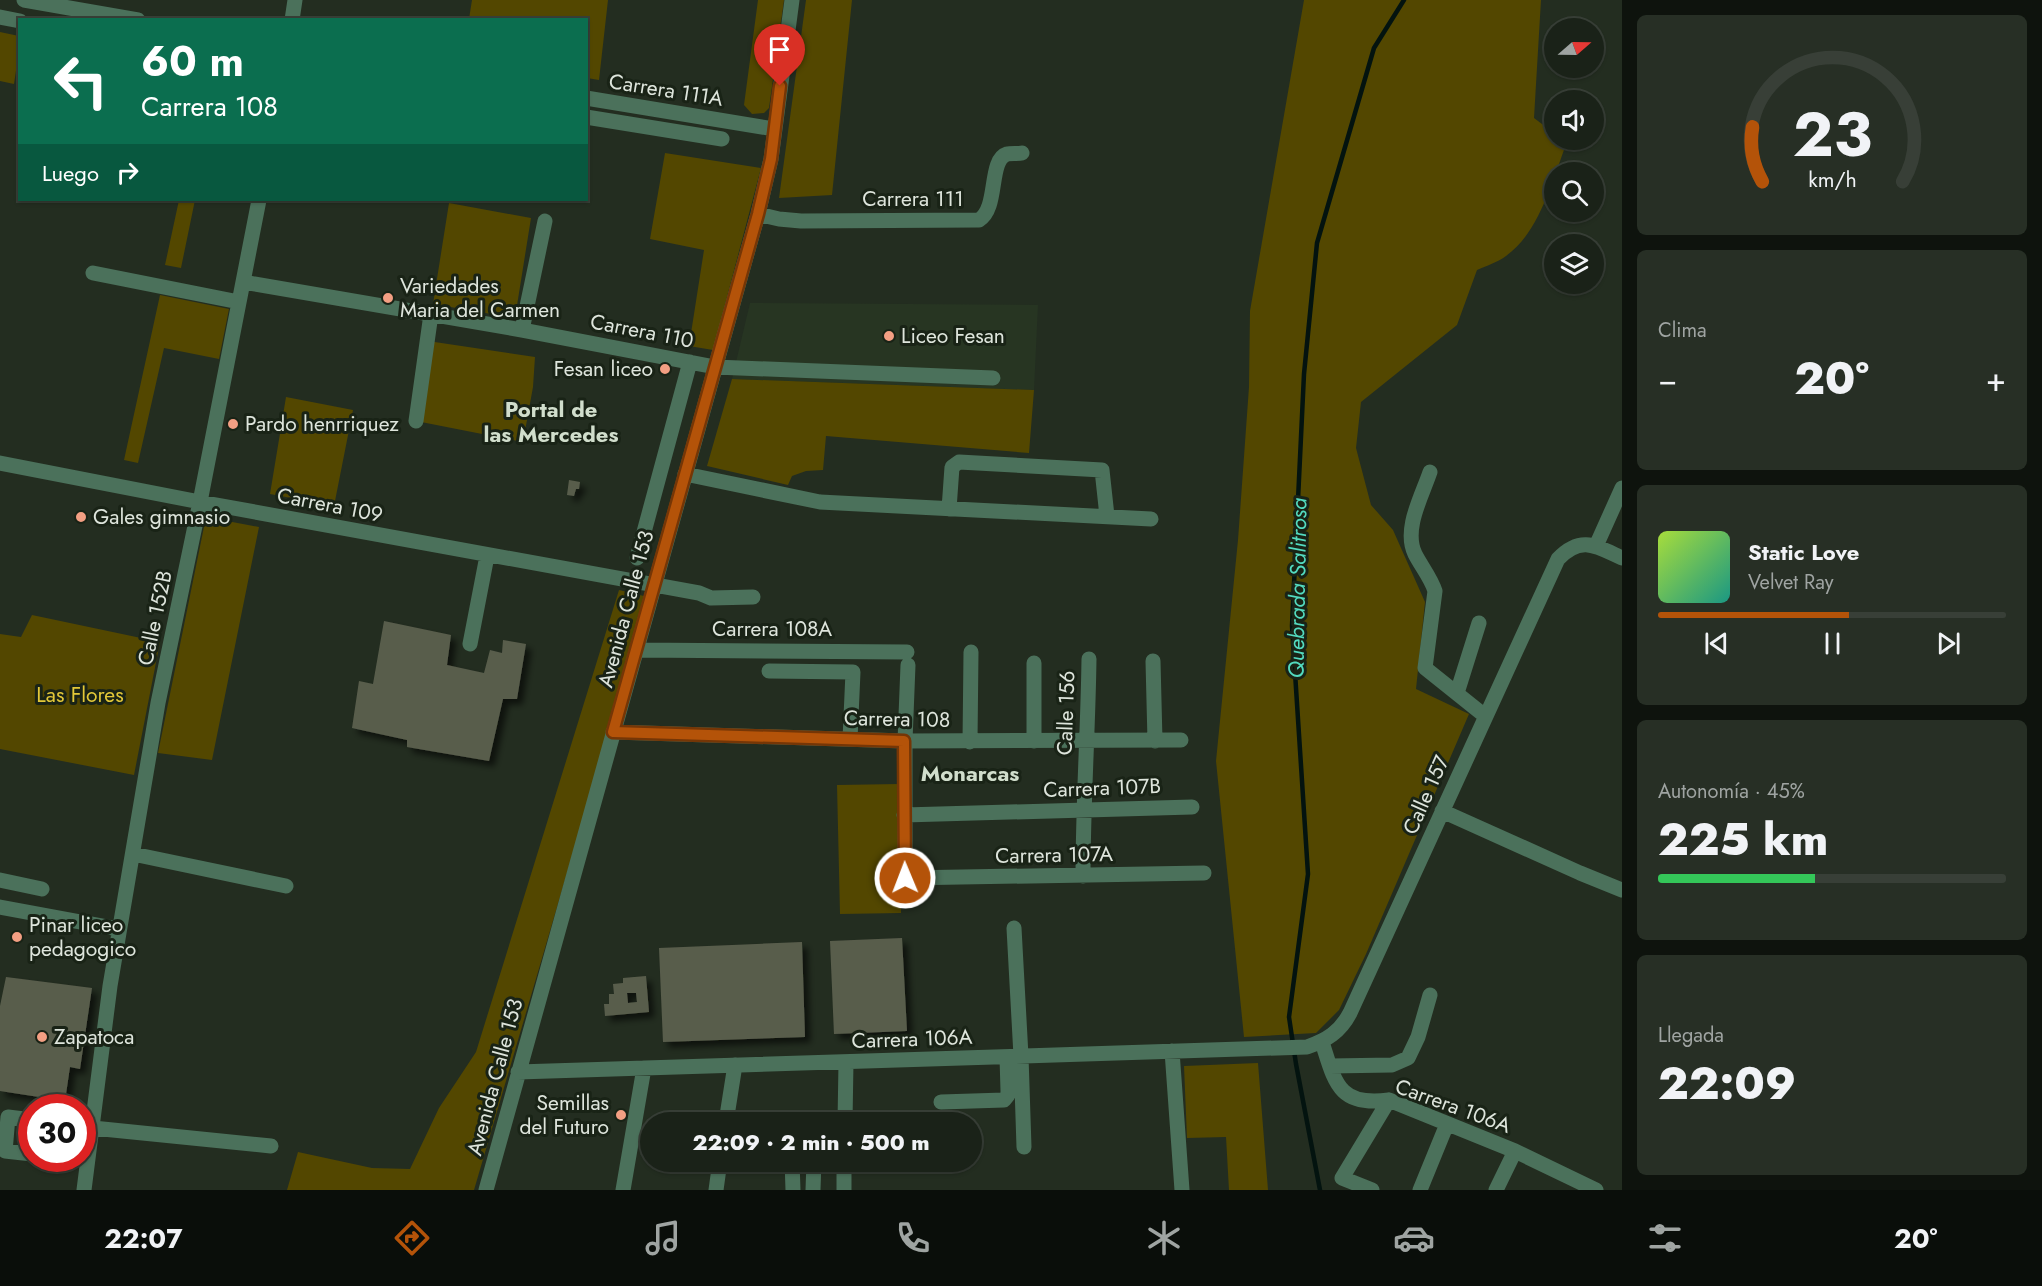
<!DOCTYPE html>
<html lang="es">
<head>
<meta charset="utf-8">
<style>
  body { margin:0; font-family:Jost,sans-serif; background:#272f25; color:#f1f3f6; height:100vh; display:flex; flex-direction:column; font-size:22px; white-space:nowrap }
  * { box-sizing:border-box; margin:0 }
  p { font-size:20px; color:#9fa4a2 }
  .icon { flex:none; width:33px; height:33px; fill:none; stroke:currentColor; stroke-width:2; stroke-linecap:round; stroke-linejoin:round }
  .map { position:relative; flex:1; overflow:hidden }
  .details { display:flex; flex-direction:column; gap:15px; padding:15px; background:#0e130d; width:420px }
  .details>* { flex:none }
  .hud { position:absolute; left:18px; top:18px; width:570px; height:183px; border-radius:0px; box-shadow:0 2px 4px #0004,0 0 0 2px #383f37; background:#0b6e4f; color:#fff; overflow:hidden }
  .needle { width:39px; rotate:70deg }
  .tools { position:absolute; left:1544px; top:18px; display:grid; gap:12px }
  .tools a { display:grid; place-items:center; width:60px; height:60px; border-radius:50%; background:#1a2218; box-shadow:0 2px 4px #0004,0 0 0 2px #383f37; font-size:30px }
  .speed { position:absolute; left:18px; top:1094px; display:flex; gap:12px; font-size:30px; font-weight:700; text-align:center }
  .speed>* { display:grid; place-content:center; width:78px; height:78px; border-radius:50%; background:#1a2218; box-shadow:0 2px 4px #0004,0 0 0 2px #383f37; line-height:1 }
  .speed .limit { border:9px solid #d22; background:#fff; color:#111 }
  .pin { position:absolute; display:grid; place-items:center; width:51px; height:51px; color:#fff; margin:-62px -26px; border-radius:50% 50% 50% 0; rotate:-45deg; box-shadow:0 0 6px #0007 }
  .pin .icon { rotate:45deg }
  .me { position:absolute; width:66px; margin:-33px; rotate:359deg; stroke-linejoin:round; filter:drop-shadow(0 0 4px #0008) }
  .turn { display:flex; align-items:center; gap:21px; height:126px; padding:0 24px; font-size:27px }
  .turn .icon { width:78px; height:78px; stroke-width:2.5 }
  .turn b { display:block; font-size:42px; line-height:51px }
  .then { display:flex; align-items:center; height:57px; padding:0 24px; background:#0003; gap:12px; font-size:22px }
  .big { font-size:45px; font-weight:800; line-height:1.1 }
  .details .tile { flex:1; display:flex; flex-direction:column; justify-content:center; gap:9px; min-width:0; padding:0 21px; border-radius:9px; background:#272f25 }
  .details .dial { align-items:center; gap:0 }
  .dial svg { height:156px; overflow:visible; fill:none; stroke:#383f37; stroke-width:7; stroke-linecap:round; text-anchor:middle }
  .dial text { fill:#f1f3f6; stroke:none }
  .song { display:flex; align-items:center; gap:18px }
  .cover { width:72px; height:72px; border-radius:9px; background:linear-gradient(135deg,hsl(80 70% 55%),hsl(170 70% 35%)) }
  .played { height:6px; border-radius:3px; background:linear-gradient(90deg,#b45309 55%,#383f37 55%) }
  .keys { display:flex; justify-content:space-around; direction:ltr }
  .heat { display:flex; justify-content:space-between; align-items:center; font-size:33px; direction:ltr }
  .charge { height:9px; border-radius:4px; background:linear-gradient(90deg,#34c759 45%,#383f37 0) }
  .trip { position:absolute; left:640px; top:1112px; width:342px; height:60px; border-radius:30px; background:#1a2218; box-shadow:0 2px 4px #0004,0 0 0 2px #383f37; font-weight:800; line-height:60px; text-align:center }
  .menu { display:flex; height:96px; justify-content:space-around; align-items:center; background:#0a0e0a; color:#9fa4a2 }
  .menu .icon { width:42px; height:42px }
  .menu .active { color:#b45309 }
  .menu b { font-size:27px; color:#f1f3f6 }
  main { display:flex; flex:1; min-height:0 }
  .map>svg:first-child { display:block }
</style>
</head>
<body>
<main>
<div class="map">
<svg width="1622" height="1190" viewBox="0 0 1622 1190">
  <defs>
    <filter id="shadow"><feDropShadow dx="5.5" dy="5.5" stdDeviation="3" flood-color="#0009"/></filter>
  </defs>
  <rect width="100%" height="100%" fill="#232d20"/>
  <path fill="#273522" d="M750 303 1038 305 1034 390 732 379Z"/>
  <path fill="#534700" d="M472 0H608L599 80 587 78 586 20 469 19Z
    M758 0H784L769 108 764 113 752 114 744 105Z
    M806 0H852L832 195 779 198Z
    M1304 0H1541L1534 118 1554 133V140H1563L1567 142C1553 178 1540 232 1506 256 1498 262 1486 266 1477 270L1457 325 1361 402 1356 448 1371 505 1393 530 1425 602 1416 689 1469 714 1366 954 1339 1010 1316 1033 1244 1037 1216 761 1238 540 1249 387 1250 311Z
    M0 32 19 36V51L14 84 0 81Z
    M665 153 761 168 713 350 689 346 704 250 650 239Z
    M179 200H195L181 268 165 265Z
    M449 203 531 218 515 318 433 304Z
    M160 295 229 309 219 359 164 348 138 463 124 460Z
    M428 341 535 357 533 387 523 442 416 421Z
    M732 379 1034 390 1029 453 826 436 823 470 806 471 792 476 788 485 707 466Z
    M286 397 353 410 334 506 270 494Z
    M206 517 259 527 212 760 158 753Z
    M619 590 648 597 474 1190H287L298 1152 372 1168 410 1169 439 1108 476 1052Z
    M32 615 160 642 134 775 0 749V634L21 637Z
    M899 784 901 913 840 914 837 785Z
    M1258 1063 1268 1190H1229L1226 1137 1187 1138 1184 1066Z"/>
  <g fill="none" stroke-linecap="round" stroke-linejoin="round">
    <path stroke="#03130f" stroke-width="4.5" d="M1320 1190 1296 1064 1289 1017 1308 874 1292 626 1304 374 1317 243 1374 48 1404 0"/>
  </g>
  <path fill="#595d4c" fill-rule="evenodd" filter="url(#shadow)" d="M569 480 580 482 579 489H576L574 496 567 495Z
    M384 621 451 635 447 665 484 673 490 650 502 653 503 640 526 644 517 699H503L489 761 407 747V740L352 728 359 681 373 684Z
    M902 938 907 1031 834 1034 830 941Z
    M802 942 805 1037 663 1042 659 948Z
    M646 976 649 1012 605 1016 604 1004H609V994H614L613 984 623 983V978ZM627 993H636L637 1002 628 1003Z
    M6 977 92 988 80 1069 70 1067 65 1101 0 1091V1006Z"/>
  <g fill="none" stroke-linecap="round" stroke-linejoin="round">
    <path stroke="#4b715b" stroke-width="15" d="M24 0 138 20
      M0 17 20 21
      M292 20 295 0
      M586 98 774 129
      M586 117 722 139
      M758 214 779 219 801 221 979 220C999 208 988 160 1007 154 1011 153 1018 154 1022 153
      M93 273 239 302
      M243 282 522 330 715 367 993 378
      M522 330 545 221
      M416 421 431 314
      M0 463 200 502 699 593 711 598 753 597
      M1430 472C1422 496 1403 529 1415 554 1421 566 1431 578 1435 591L1425 668 1485 716
      M685 474 820 502 1151 519
      M949 509 952 467 959 462 1102 470 1107 516
      M1596 546 1622 488
      M637 558 690 362
      M470 644 487 556
      M637 650 907 652
      M1153 661 1155 741
      M908 665 905 741V878L1204 873
      M769 671 853 672 850 739
      M1457 693 1479 623
      M613 732 905 741 1181 740
      M1034 741V663
      M970 742 971 652
      M1442 811 1580 873 1622 890
      M904 815 1192 807
      M133 854 286 886
      M1083 876C1083 803 1088 731 1089 659
      M0 880 42 889
      M0 907 119 929
      M1014 928 1021 1056 1024 1147
      M1322 1042C1335 1082 1338 1107 1389 1100L1515 1151 1596 1190
      M1172 1051 1182 1190
      M1330 1066 1392 1065 1408 1058 1418 1037 1430 995
      M518 1072 1307 1047C1327 1040 1340 1032 1350 1013L1558 559C1581 535 1596 546 1622 558
      M941 1102 1004 1100 1008 1095V1091L1007 1057
      M32 1120 8 1117 5 1151 32 1154
      M726 1122 735 1065
      M845 1122 846 1062
      M83 1127 271 1146
      M792 1161 793 1190
      M84 1190 110 986 158 703 200 502 259 200
      M486 1190 758 214 771 159 792 0
      M623 1190 644 1068
      M716 1190 720 1161
      M813 1190 814 1161
      M844 1190V1161
      M1372 1190 1342 1178 1389 1100
      M1420 1190 1447 1124
      M1496 1190 1515 1151"/>
  </g>
  <g fill="none" stroke-linecap="round" stroke-linejoin="round">
    <g stroke="#753606" stroke-width="15">
      <path id="route" d="M780 86 771 159 758 214 613 732 904 741 905 878"/>
    </g>
    <use href="#route" stroke="#b45309" stroke-width="10"/>
  </g>
  <g fill="#f39f83" stroke="#192316" stroke-width="2">
    <circle cx="388" cy="298" r="6"/>
    <circle cx="889" cy="336" r="6"/>
    <circle cx="665" cy="369" r="6"/>
    <circle cx="233" cy="424" r="6"/>
    <circle cx="81" cy="517" r="6"/>
    <circle cx="17" cy="937" r="6"/>
    <circle cx="42" cy="1037" r="6"/>
    <circle cx="621" cy="1115" r="6"/>
  </g>
  <g text-anchor="middle" dominant-baseline="central" stroke-width="6" stroke-linejoin="round" paint-order="stroke">
    <g font-size="21" fill="#dee5dc" stroke="#192316">
      <text transform="translate(666 90) rotate(9)">Carrera 111A</text>
      <text x="913" y="199">Carrera 111</text>
      <text transform="translate(642 331) rotate(11)">Carrera 110</text>
      <text transform="translate(330 505) rotate(11)">Carrera 109</text>
      <text transform="translate(626 609) rotate(-75)">Avenida Calle 153</text>
      <text transform="translate(155 618) rotate(-78)">Calle 152B</text>
      <text x="772" y="629">Carrera 108A</text>
      <text transform="translate(1066 713) rotate(-88)">Calle 156</text>
      <text transform="translate(897 719) rotate(1)">Carrera 108</text>
      <text transform="translate(1102 788) rotate(-2)">Carrera 107B</text>
      <text transform="translate(1426 795) rotate(-66)">Calle 157</text>
      <text transform="translate(1054 855) rotate(-1)">Carrera 107A</text>
      <text transform="translate(912 1039) rotate(-2)">Carrera 106A</text>
      <text transform="translate(495 1077) rotate(-75)">Avenida Calle 153</text>
      <text transform="translate(1453 1106) rotate(20)">Carrera 106A</text>
    </g>
    <g font-size="21" fill="#dee5dc" stroke="#192316" text-anchor="start">
      <text x="400" y="286">Variedades<tspan x="400" dy="24">Maria del Carmen</tspan></text>
      <text x="901" y="336">Liceo Fesan</text>
      <text x="653" y="369" text-anchor="end">Fesan liceo</text>
      <text x="245" y="424">Pardo henrriquez</text>
      <text x="93" y="517">Gales gimnasio</text>
      <text x="29" y="925">Pinar liceo<tspan x="29" dy="24">pedagogico</tspan></text>
      <text x="54" y="1037">Zapatoca</text>
      <text x="609" y="1103" text-anchor="end">Semillas<tspan x="609" dy="24">del Futuro</tspan></text>
    </g>
    <g font-size="21" fill="#e2c838" stroke="#192316">
      <text x="80" y="695">Las Flores</text>
    </g>
    <g font-size="22" font-weight="bold" fill="#d1decc" stroke="#192316">
      <text x="551" y="409">Portal de<tspan x="551" dy="25">las Mercedes</tspan></text>
      <text x="970" y="773">Monarcas</text>
    </g>
    <g font-size="22" font-style="italic" fill="#53dbc0" stroke="#192316">
      <text transform="translate(1297 588) rotate(-89)">Quebrada Salitrosa</text>
    </g>
  </g>
</svg>
<div class="tools">
<a><svg class="needle" viewBox="-14 -14 28 28"><path d="M0-13l5 13h-10z" fill="#e53935"/><path d="M0 13l5-13h-10z" fill="#9fa4a2"/></svg></a>
<a><svg class="icon" aria-label="sound" viewBox="0 0 24 24"><path d="M4 9h4l5-4v14l-5-4H4zM17 9q2 3 0 6"/></svg></a>
<a><svg class="icon" aria-label="search" viewBox="0 0 24 24"><circle cx="10" cy="10" r="6"/><path d="M15 15l6 6"/></svg></a>
<a><svg class="icon" aria-label="layers" viewBox="0 0 24 24"><path d="M12 4l9 5-9 5-9-5zM3 14l9 5 9-5"/></svg></a>
</div>
<div class="speed"><div class="limit">30</div></div>
<div class="pin" style="left:780px;top:86px;background:#d93025"><svg class="icon" aria-label="arrive" viewBox="0 0 24 24"><path d="M6 21V4h12l-3 4 3 4H6"/></svg></div>
<svg class="me" style="left:905px;top:878px" viewBox="-20 -20 40 40"><circle r="17" fill="#b45309" stroke="#fff" stroke-width="3"/><path d="M0-11L8 9 0 5-8 9z" fill="#fff"/></svg>
<div class="trip">22:09 · 2 min · 500 m</div>
<div class="hud">
<div class="turn"><svg class="icon" aria-label="left" viewBox="0 0 24 24"><path d="M17 20v-9H6M10 6l-5 5 5 5"/></svg><div><b>60 m</b>Carrera 108</div></div>
<div class="then">Luego<svg class="icon" aria-label="right" viewBox="0 0 24 24"><path d="M7 20v-9h11M14 6l5 5-5 5"/></svg></div>
</div>
</div>
<section class="details">
<div class="tile dial"><svg viewBox="0 0 100 80">
<path d="M14 69A42 42 0 1 1 86 69"/>
<path d="M14 69A42 42 0 0 1 9 41" stroke="#b45309"/>
<text x="50" y="56" font-size="32" font-weight="700">23</text>
<text x="50" y="72" font-size="11">km/h</text>
</svg></div>
<div class="tile"><p>Clima</p>
<div class="heat"><a>−</a><b class="big">20°</b><a>+</a></div>
</div>
<div class="tile">
<div class="song"><i class="cover"></i><div><b>Static Love</b><p>Velvet Ray</p></div></div>
<div class="played"></div>
<div class="keys"><svg class="icon" aria-label="previous" viewBox="0 0 24 24"><path d="M18 5L8 12l10 7zM5 5v14"/></svg><svg class="icon" aria-label="pause" viewBox="0 0 24 24"><path d="M8 5v14M16 5v14"/></svg><svg class="icon" aria-label="next" viewBox="0 0 24 24"><path d="M6 5l10 7-10 7zM19 5v14"/></svg></div>
</div>
<div class="tile"><p>Autonomía · 45%</p><b class="big">225 km</b><div class="charge"></div></div>
<div class="tile"><p>Llegada</p><b class="big">22:09</b></div>
</section>
</main>
<nav class="menu">
<b>22:07</b>
<svg class="icon active" aria-label="directions" viewBox="0 0 24 24"><path d="M12 3l9 9-9 9-9-9zM9 14v-3h6M13 9l2 2-2 2"/></svg>
<svg class="icon" aria-label="music" viewBox="0 0 24 24"><path d="M9 18V5l10-2v13"/><circle cx="6" cy="18" r="3"/><circle cx="16" cy="16" r="3"/></svg>
<svg class="icon" aria-label="phone" viewBox="0 0 24 24"><path d="M5 4h4l2 5-3 2q2 4 5 5l2-3 5 2v4C11 20 4 13 5 4z"/></svg>
<svg class="icon" aria-label="climate" viewBox="0 0 24 24"><path d="M12 3v18M4 7l16 10M4 17L20 7"/></svg>
<svg class="icon" aria-label="car" viewBox="0 0 24 24"><path d="M5 17H2v-5l4-1 3-4h7l3 4 3 1v5h-3M9 17h6M6 11h13"/><circle cx="7" cy="17" r="2"/><circle cx="17" cy="17" r="2"/></svg>
<svg class="icon" aria-label="filters" viewBox="0 0 24 24"><path d="M4 7h16M4 17h16"/><circle cx="9" cy="7" r="2"/><circle cx="15" cy="17" r="2"/></svg>
<b>20°</b>
</nav>
</body>
</html>
